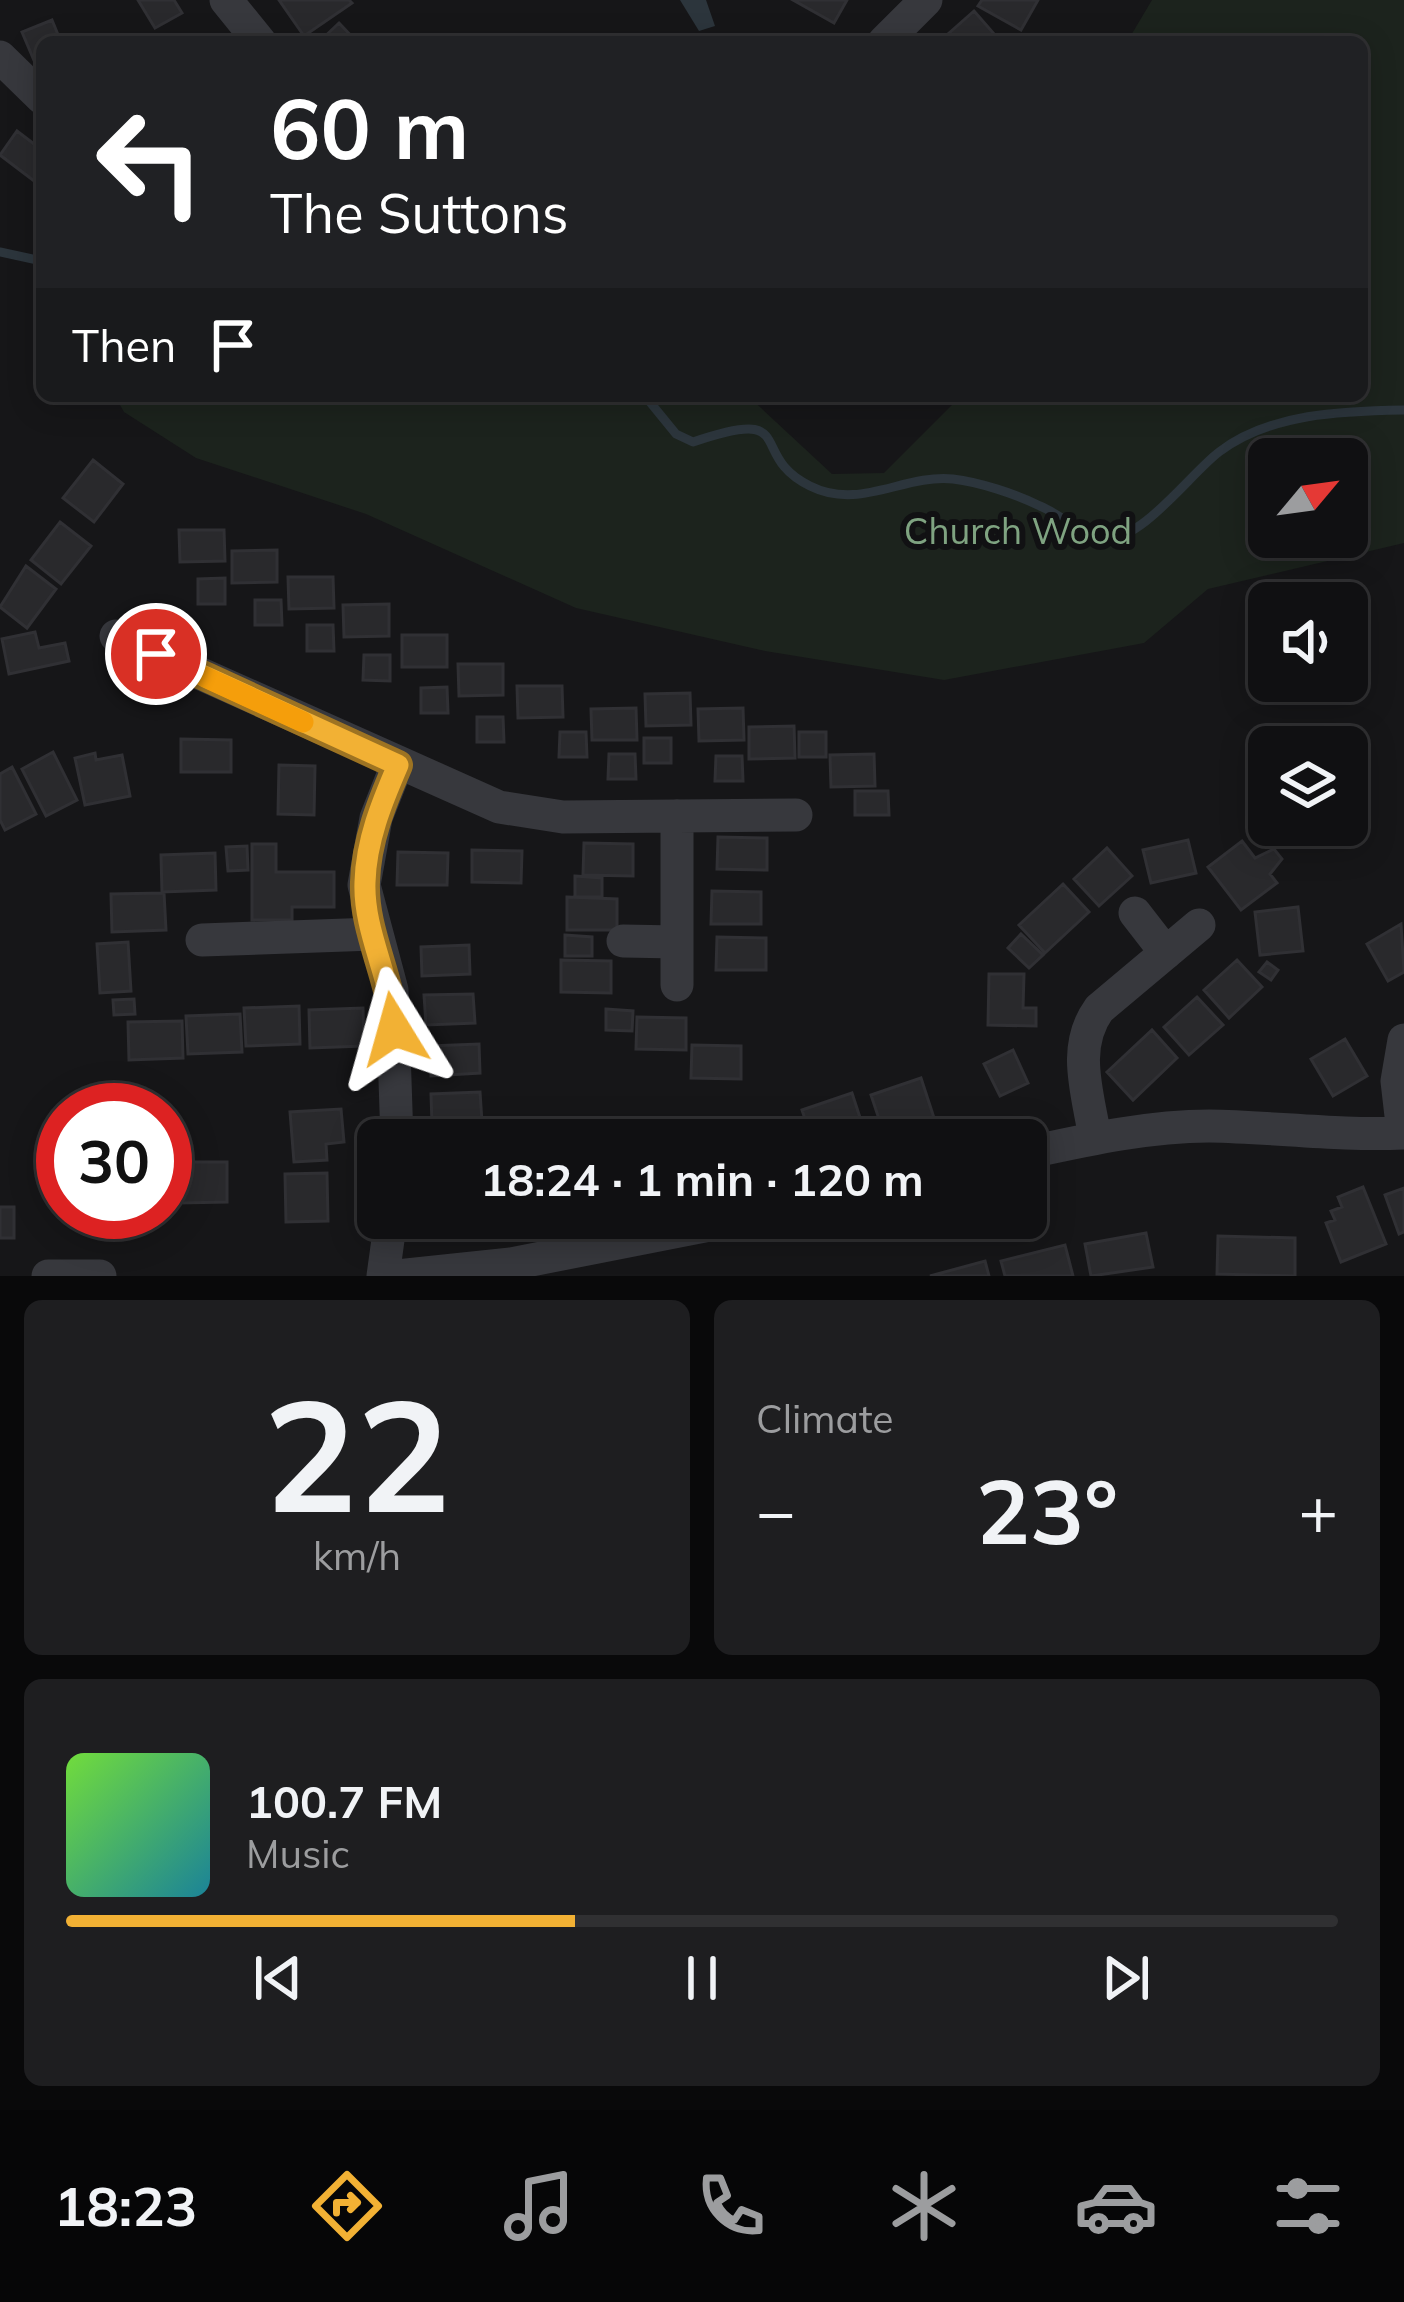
<!DOCTYPE html>
<html lang="en">
<head>
<meta charset="utf-8">
<style>
  body { margin:0; font-family:Mulish,sans-serif; background:#1e1e20; color:#f1f3f6; height:100vh; display:flex; flex-direction:column; font-size:45px; white-space:nowrap }
  * { box-sizing:border-box; margin:0 }
  p { font-size:39px; color:#9c9d9f }
  .icon { flex:none; width:66px; height:66px; fill:none; stroke:currentColor; stroke-width:2; stroke-linecap:round; stroke-linejoin:round }
  .map { position:relative; height:1276px; overflow:hidden }
  .details { display:flex; flex-direction:column; gap:24px; padding:24px; background:#09090a; flex:1 }
  .details>* { flex:none }
  .guide { position:absolute; left:36px; top:36px; width:1332px; height:366px; border-radius:18px; box-shadow:0 6px 30px #0003,0 0 0 3px #303032; background:#202124; color:#fff; overflow:hidden }
  .needle { width:78px; rotate:61deg }
  .fabs { position:absolute; left:1248px; top:438px; display:grid; gap:24px }
  .fabs a { display:grid; place-items:center; width:120px; height:120px; border-radius:18px; background:#101012; box-shadow:0 6px 30px #0003,0 0 0 3px #303032; font-size:60px }
  .speed { position:absolute; left:36px; top:1083px; display:flex; gap:24px; font-size:60px; font-weight:700; text-align:center }
  .speed>* { display:grid; place-content:center; width:156px; height:156px; border-radius:50%; background:#101012; box-shadow:0 6px 30px #0003,0 0 0 3px #303032; line-height:1 }
  .speed .limit { border:18px solid #d22; background:#fff; color:#111 }
  .pin { position:absolute; display:grid; place-items:center; width:102px; height:102px; color:#fff; margin:-51px; border:6px solid #fff; border-radius:50%; box-shadow:0 3px 12px #0007 }
  .me { position:absolute; width:132px; margin:-66px; rotate:352deg; stroke-linejoin:round; filter:drop-shadow(0 0 9px #0008) }
  .turn { display:flex; align-items:center; gap:42px; height:252px; padding:0 36px; font-size:54px }
  .turn .icon { width:156px; height:156px; stroke-width:2.5 }
  .turn b { display:block; font-size:84px; line-height:102px }
  .then { display:flex; align-items:center; height:114px; padding:0 36px; background:#0003; gap:24px; font-size:45px }
  .big { font-size:90px; font-weight:700; line-height:1.1 }
  .details .tile { flex:1; display:flex; flex-direction:column; justify-content:center; gap:18px; min-width:0; padding:0 42px; border-radius:18px; background:#1e1e20 }
  .details .dial { align-items:center; gap:0 }
  .dial b { font-size:156px; line-height:1 }
  .song { display:flex; align-items:center; gap:36px }
  .cover { width:144px; height:144px; border-radius:18px; background:linear-gradient(135deg,hsl(100 70% 55%),hsl(190 70% 35%)) }
  .played { height:12px; border-radius:6px; background:linear-gradient(90deg,#f2b134 40%,#303032 40%) }
  .keys { display:flex; justify-content:space-around; direction:ltr }
  .heat { display:flex; justify-content:space-between; align-items:center; font-size:66px; direction:ltr }
  .details .tiles { flex:1; display:grid; gap:24px; grid-template-columns:1fr 1fr }
  .tile:last-child { grid-column:span 2 }
  .trip { position:absolute; left:357px; top:1119px; width:690px; height:120px; border-radius:18px; background:#101012; box-shadow:0 6px 30px #0003,0 0 0 3px #303032; font-weight:700; line-height:120px; text-align:center }
  .menu { display:flex; height:192px; justify-content:space-around; align-items:center; background:#060607; color:#9c9d9f }
  .menu .icon { width:84px; height:84px }
  .menu .on { color:#f2b134 }
  .menu b { font-size:54px; color:#f1f3f6 }
  .map>svg:first-child { display:block }
</style>
</head>
<body>
<div class="map">
<svg width="1404" height="1276" viewBox="0 0 1404 1276">
  <rect width="100%" height="100%" fill="#161618"/>
  <path fill="#1c231d" fill-rule="evenodd" d="M1152 0H1404V543L1208 589 1144 643 944 680 765 651 576 608 366 514 196 458 124 412 115 396H748L832 474 884 473 961 396H1362V42H1127ZM1269 459H1347V537H1269Z"/>
  <path fill="#2c353c" d="M680 0H706L715 26 699 31Z"/>
  <g fill="none" stroke-linecap="round" stroke-linejoin="round">
    <path stroke="#2c353c" stroke-width="9" d="M0 252 42 261
      M645 396 676 434 693 442C801 405 746 455 810 486 860 511 903 474 953 479 979 482 1016 494 1040 506 1064 516 1078 534 1105 538 1140 543 1191 473 1219 452 1270 413 1343 411 1404 410"/>
  </g>
  <path fill="#29292c" stroke="#303034" stroke-width="3" d="M138 0H174L182 13 155 28Z
    M279 0H349L352 3 304 36Z
    M793 0H847L834 23Z
    M982 0H1038L1021 30 978 6Z
    M974 11 995 35 987 42H939Z
    M52 20 61 42H42L41 77 22 32Z
    M339 23 357 42H319Z
    M17 131 42 150V187L0 155Z
    M93 460 123 484 94 522 63 498Z
    M60 522 91 546 61 584 31 560Z
    M179 530H224L225 561 180 562Z
    M277 550V582L232 583V551Z
    M26 566 56 589 27 628 0 607Z
    M288 577H333L334 608 289 609Z
    M225 578V604H198V579Z
    M255 600H281L282 625H255Z
    M389 604V636L344 637 343 605Z
    M307 625H333L334 651H307Z
    M35 632 39 648 65 643 69 661 9 674 2 639Z
    M402 635H447V667H402Z
    M364 655H390V681L363 680Z
    M458 664H503V695L459 696Z
    M517 686H562L563 717 518 718Z
    M447 687 448 713H421V688Z
    M690 693 691 725 646 726 645 694Z
    M636 708 637 740H592L591 709Z
    M743 708 744 740 699 741 698 709Z
    M477 717H503L504 742H477Z
    M794 726 795 758 749 759V727Z
    M560 732H586L587 757H559Z
    M799 732H826V757H799Z
    M644 738H671V763H644Z
    M181 739 231 740V772H181Z
    M53 752 77 800 46 816 22 769Z
    M95 753 96 760 122 755 130 796 85 805 75 758Z
    M609 754H635L636 779H608Z
    M874 754 875 786 831 787 830 755Z
    M716 756H742L743 781H715Z
    M279 765 315 766 314 815 278 814Z
    M12 767 36 814 5 830 0 820V774Z
    M855 791H888L889 815H855Z
    M718 837 767 838V870L717 869Z
    M1188 840 1196 873 1151 883 1143 850Z
    M1242 841 1255 858 1274 849 1282 859 1270 874 1277 883 1241 910 1208 867Z
    M584 843 633 844V876L583 875Z
    M252 844H276V872H334V907H292V920H252Z
    M247 846 248 870 228 871 226 847Z
    M1107 848 1132 876 1099 906 1074 879Z
    M472 850 522 851 521 883 472 882Z
    M398 852 448 853 447 885H397Z
    M215 853 216 890 162 892 161 855Z
    M575 876 602 878V897H575Z
    M1063 884 1089 912 1045 953 1019 925Z
    M712 891 761 892V924H711Z
    M164 893 166 930 112 932 111 894Z
    M567 897 617 899V930H567Z
    M1298 907 1303 951 1260 955 1255 912Z
    M1401 924 1404 972 1388 981 1367 944Z
    M1021 934 1043 955 1029 968 1008 948Z
    M565 935 592 937V956H565Z
    M717 937 766 938V970H716Z
    M128 942 131 991 100 993 97 944Z
    M469 945 470 974 422 976 421 947Z
    M561 960 611 961V993L561 992Z
    M1237 960 1262 987 1229 1018 1204 990Z
    M1267 962 1278 970 1271 980 1259 972Z
    M989 974H1024L1023 1008H1036V1026L988 1025Z
    M473 994 475 1023 426 1025 424 995Z
    M1197 997 1223 1025 1189 1055 1164 1027Z
    M134 999 135 1014 114 1015 113 1000Z
    M299 1006 300 1044 246 1046 244 1008Z
    M363 1008 364 1046 310 1048 309 1010Z
    M606 1009 633 1011 632 1031 606 1030Z
    M240 1014 242 1052 188 1054 186 1016Z
    M637 1017 686 1018V1050L636 1049Z
    M182 1021 183 1058 129 1060 128 1022Z
    M1152 1030 1177 1058 1133 1100 1107 1072Z
    M1345 1039 1367 1076 1333 1096 1311 1059Z
    M479 1044 480 1073 431 1076 430 1046Z
    M692 1045 741 1046V1079L691 1078Z
    M1013 1050 1028 1083 1000 1096 984 1064Z
    M921 1078 936 1124 897 1136 893 1125 882 1128 871 1095Z
    M480 1092 482 1122 432 1124 431 1094Z
    M852 1093 867 1139 812 1140 802 1110Z
    M341 1109 344 1142 326 1144 327 1160 294 1162 290 1112Z
    M643 1131V1140H595L594 1134Z
    M179 1162H227V1202L179 1203Z
    M165 1172H171L172 1212H165Z
    M327 1173 328 1221 286 1222 285 1174Z
    M1363 1187 1386 1244 1341 1262 1326 1223 1335 1220 1331 1211 1342 1207 1338 1197Z
    M1404 1188V1232L1399 1234 1385 1195Z
    M0 1207H14V1238H0Z
    M1146 1233 1153 1267 1091 1276 1085 1244Z
    M1218 1236 1295 1238V1276L1217 1274Z
    M1065 1245 1073 1276H1005L1001 1261Z
    M985 1261 989 1276H930Z"/>
  <g fill="none" stroke-linecap="round" stroke-linejoin="round">
    <path stroke="#37383d" stroke-width="33" d="M226 0 260 42
      M884 42 926 0
      M0 57 42 98
      M116 636 499 807 563 817 796 815
      M1135 913 1166 953
      M202 940 374 934
      M623 941 677 942
      M677 985V816
      M1403 1133 1397 1081 1404 1040
      M1095 1138C1088 1093 1071 1048 1099 1009L1199 925
      M397 1140 392 990 364 885 376 818 397 765
      M1026 1153C1086 1140 1148 1126 1209 1126 1275 1127 1338 1136 1404 1133
      M48 1276H100
      M383 1276 391 1218
      M397 1276 511 1264 745 1218"/>
  </g>
  <g fill="none" stroke-linecap="round" stroke-linejoin="round">
    <g stroke="#9d7322" stroke-width="30">
      <path id="route" d="M156 654 398 765C382 802 366 841 365 882 363 932 392 979 394 1029"/>
    </g>
    <use href="#route" stroke="#f2b134" stroke-width="21"/>
    <path stroke="#f59e0b" stroke-width="21" d="M205 677 303 722"/>
  </g>
  <g text-anchor="middle" dominant-baseline="central" stroke-width="12" stroke-linejoin="round" paint-order="stroke">
    <g font-size="36" fill="#7fa381" stroke="#111113">
      <text x="1018" y="530">Church Wood</text>
    </g>
  </g>
</svg>
<div class="fabs">
<a><svg class="needle" viewBox="-14 -14 28 28"><path d="M0-13l5 13h-10z" fill="#e53935"/><path d="M0 13l5-13h-10z" fill="#9c9d9f"/></svg></a>
<a><svg class="icon" aria-label="sound" viewBox="0 0 24 24"><path d="M4 9h4l5-4v14l-5-4H4zM17 9q2 3 0 6"/></svg></a>
<a><svg class="icon" aria-label="layers" viewBox="0 0 24 24"><path d="M12 4l9 5-9 5-9-5zM3 14l9 5 9-5"/></svg></a>
</div>
<div class="speed"><div class="limit">30</div></div>
<div class="pin" style="left:156px;top:654px;background:#d93025"><svg class="icon" aria-label="arrive" viewBox="0 0 24 24"><path d="M6 21V4h12l-3 4 3 4H6"/></svg></div>
<svg class="me" style="left:394px;top:1029px" viewBox="-20 -20 40 40"><path d="M0-17L14 15 0 8-14 15z" fill="#f2b134" stroke="#fff" stroke-width="4"/></svg>
<div class="trip">18:24 · 1 min · 120 m</div>
<div class="guide">
<div class="turn"><svg class="icon" aria-label="left" viewBox="0 0 24 24"><path d="M17 20v-9H6M10 6l-5 5 5 5"/></svg><div><b>60 m</b>The Suttons</div></div>
<div class="then">Then<svg class="icon" aria-label="arrive" viewBox="0 0 24 24"><path d="M6 21V4h12l-3 4 3 4H6"/></svg></div>
</div>
</div>
<section class="details">
<div class="tiles">
<div class="tile dial"><b>22</b><p>km/h</p></div>
<div class="tile"><p>Climate</p>
<div class="heat"><a>−</a><b class="big">23°</b><a>+</a></div>
</div>
<div class="tile">
<div class="song"><i class="cover"></i><div><b>100.7 FM</b><p>Music</p></div></div>
<div class="played"></div>
<div class="keys"><svg class="icon" aria-label="previous" viewBox="0 0 24 24"><path d="M18 5L8 12l10 7zM5 5v14"/></svg><svg class="icon" aria-label="pause" viewBox="0 0 24 24"><path d="M8 5v14M16 5v14"/></svg><svg class="icon" aria-label="next" viewBox="0 0 24 24"><path d="M6 5l10 7-10 7zM19 5v14"/></svg></div>
</div>
</div>
</section>
<nav class="menu">
<b>18:23</b>
<svg class="icon on" aria-label="directions" viewBox="0 0 24 24"><path d="M12 3l9 9-9 9-9-9zM9 14v-3h6M13 9l2 2-2 2"/></svg>
<svg class="icon" aria-label="music" viewBox="0 0 24 24"><path d="M9 18V5l10-2v13"/><circle cx="6" cy="18" r="3"/><circle cx="16" cy="16" r="3"/></svg>
<svg class="icon" aria-label="phone" viewBox="0 0 24 24"><path d="M5 4h4l2 5-3 2q2 4 5 5l2-3 5 2v4C11 20 4 13 5 4z"/></svg>
<svg class="icon" aria-label="climate" viewBox="0 0 24 24"><path d="M12 3v18M4 7l16 10M4 17L20 7"/></svg>
<svg class="icon" aria-label="car" viewBox="0 0 24 24"><path d="M5 17H2v-5l4-1 3-4h7l3 4 3 1v5h-3M9 17h6M6 11h13"/><circle cx="7" cy="17" r="2"/><circle cx="17" cy="17" r="2"/></svg>
<svg class="icon" aria-label="filters" viewBox="0 0 24 24"><path d="M4 7h16M4 17h16"/><circle cx="9" cy="7" r="2"/><circle cx="15" cy="17" r="2"/></svg>
</nav>
</body>
</html>
